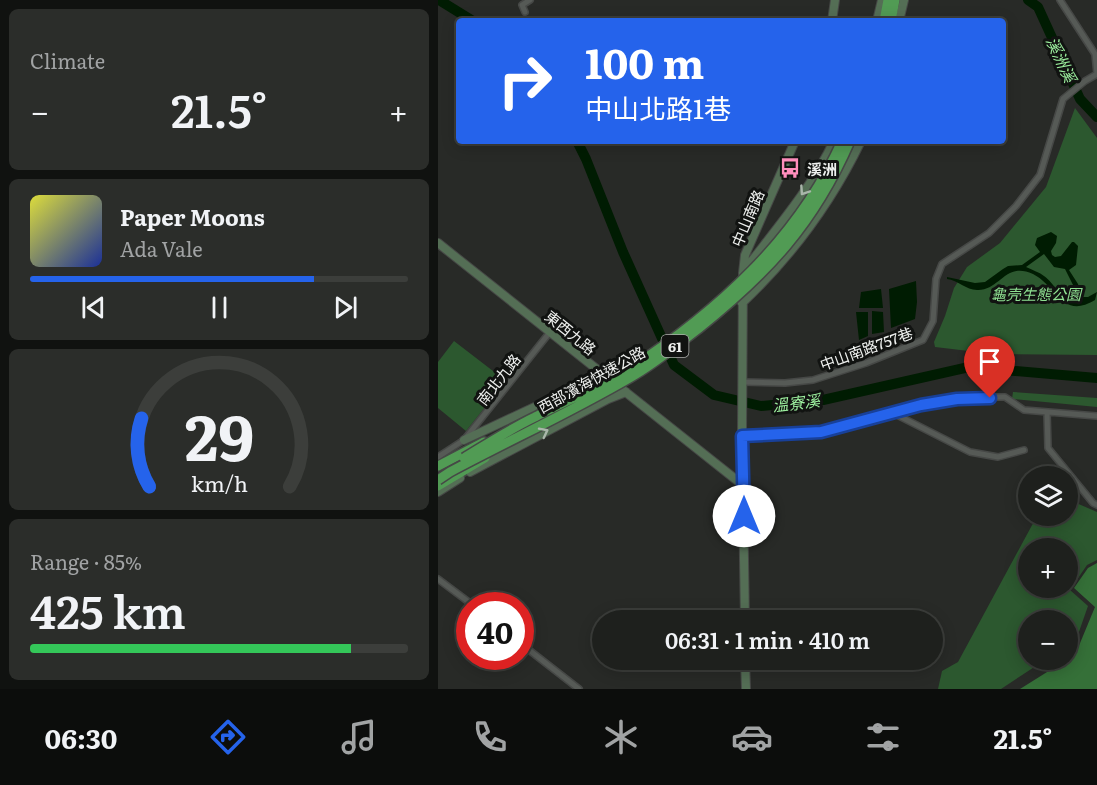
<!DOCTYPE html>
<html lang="en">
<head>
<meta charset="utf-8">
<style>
  body { margin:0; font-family:Literata,"Noto Sans TC",serif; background:#2b2d2a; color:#f1f3f6; height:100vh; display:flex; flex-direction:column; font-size:22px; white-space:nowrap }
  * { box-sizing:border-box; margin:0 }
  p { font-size:20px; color:#a1a3a4 }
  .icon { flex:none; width:33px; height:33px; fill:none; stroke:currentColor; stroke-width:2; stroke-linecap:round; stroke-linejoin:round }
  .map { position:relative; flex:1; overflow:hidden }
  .side { display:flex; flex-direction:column; gap:9px; padding:9px; background:#101210; width:438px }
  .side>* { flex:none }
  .top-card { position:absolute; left:18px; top:18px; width:550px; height:126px; border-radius:6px; box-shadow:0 3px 15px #0003,0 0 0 2px #3c3e3b; background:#2563eb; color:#fff; overflow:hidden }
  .fabs { position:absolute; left:580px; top:466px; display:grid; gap:12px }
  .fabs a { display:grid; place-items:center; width:60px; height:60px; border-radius:50%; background:#1e201d; box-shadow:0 3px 15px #0003,0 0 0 2px #3c3e3b; font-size:30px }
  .speed { position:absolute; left:18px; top:592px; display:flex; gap:12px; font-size:30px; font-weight:700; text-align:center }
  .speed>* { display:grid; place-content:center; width:78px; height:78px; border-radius:50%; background:#1e201d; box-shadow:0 3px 15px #0003,0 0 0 2px #3c3e3b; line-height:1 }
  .speed .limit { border:9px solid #d22; background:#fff; color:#111 }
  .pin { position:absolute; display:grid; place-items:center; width:51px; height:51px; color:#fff; margin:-62px -26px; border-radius:50% 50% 50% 0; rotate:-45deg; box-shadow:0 0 6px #0007 }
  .pin .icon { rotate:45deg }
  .me { position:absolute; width:66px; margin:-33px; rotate:0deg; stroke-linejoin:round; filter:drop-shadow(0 0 4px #0008) }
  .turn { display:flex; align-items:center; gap:21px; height:126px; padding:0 30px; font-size:27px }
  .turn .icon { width:78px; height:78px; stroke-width:2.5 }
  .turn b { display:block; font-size:42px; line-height:51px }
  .big { font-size:45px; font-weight:600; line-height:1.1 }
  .side .widget { flex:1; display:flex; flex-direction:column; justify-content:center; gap:9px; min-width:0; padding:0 21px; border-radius:9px; background:#2b2d2a }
  .side .dial { align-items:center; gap:0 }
  .dial svg { height:156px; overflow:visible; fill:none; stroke:#3c3e3b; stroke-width:7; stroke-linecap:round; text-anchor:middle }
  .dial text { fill:#f1f3f6; stroke:none }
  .song { display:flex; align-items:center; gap:18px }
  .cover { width:72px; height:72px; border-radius:9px; background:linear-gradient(135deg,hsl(60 70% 55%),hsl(230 70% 35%)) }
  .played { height:6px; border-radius:3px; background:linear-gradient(90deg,#2563eb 75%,#3c3e3b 75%) }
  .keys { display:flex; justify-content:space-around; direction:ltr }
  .heat { display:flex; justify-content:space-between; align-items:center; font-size:33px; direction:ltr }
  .charge { height:9px; border-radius:4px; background:linear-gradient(90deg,#34c759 85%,#3c3e3b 0) }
  .trip { position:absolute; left:154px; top:610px; width:351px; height:60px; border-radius:30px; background:#1e201d; box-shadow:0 3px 15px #0003,0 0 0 2px #3c3e3b; font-weight:600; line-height:60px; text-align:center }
  .tabs { display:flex; height:96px; justify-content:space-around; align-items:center; background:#0c0d0c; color:#a1a3a4 }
  .tabs .icon { width:42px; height:42px }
  .tabs .selected { color:#2563eb }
  .tabs b { font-size:27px; color:#f1f3f6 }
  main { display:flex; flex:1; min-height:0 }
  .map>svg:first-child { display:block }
</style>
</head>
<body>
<main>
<section class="side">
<div class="widget"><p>Climate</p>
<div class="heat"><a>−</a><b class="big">21.5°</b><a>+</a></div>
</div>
<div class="widget">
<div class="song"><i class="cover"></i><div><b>Paper Moons</b><p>Ada Vale</p></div></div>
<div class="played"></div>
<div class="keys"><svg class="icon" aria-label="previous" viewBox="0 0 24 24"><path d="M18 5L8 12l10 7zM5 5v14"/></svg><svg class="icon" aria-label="pause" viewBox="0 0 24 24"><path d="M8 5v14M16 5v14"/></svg><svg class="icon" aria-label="next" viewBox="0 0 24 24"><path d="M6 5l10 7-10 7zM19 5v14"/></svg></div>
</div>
<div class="widget dial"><svg viewBox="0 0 100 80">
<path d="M14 69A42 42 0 1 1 86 69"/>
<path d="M14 69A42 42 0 0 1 10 34" stroke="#2563eb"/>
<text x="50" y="56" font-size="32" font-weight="700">29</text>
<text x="50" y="72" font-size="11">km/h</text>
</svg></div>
<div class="widget"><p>Range · 85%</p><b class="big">425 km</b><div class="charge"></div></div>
</section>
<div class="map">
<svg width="659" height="689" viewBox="0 0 659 689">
  <rect width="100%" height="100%" fill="#282a27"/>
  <path fill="#2c582f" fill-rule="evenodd" d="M637 108 659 138V355L556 354 497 347 496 342 507 316 516 288 529 267 562 243 608 187Z
    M16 341 68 381 28 431 0 408V362Z
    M575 392 659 398V407L576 399H574Z
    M636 502 659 512V560L649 565 632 590 650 606 636 646 630 648V621H591V660H607L563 689H500L504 671 520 662 599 516H630V503ZM591 549H630V588H591Z"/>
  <path fill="#357038" d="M659 563V689H582L633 657 640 648 657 607 636 588 650 568Z"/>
  <path fill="#001c02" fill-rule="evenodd" d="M613 232 619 236 618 243 613 251 614 255 617 257 623 256 634 242H636L640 246 638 265 631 270 640 284 644 297H650L659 292 657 300C624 320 619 286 595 274 567 261 562 291 539 290 528 290 520 280 509 279V277L537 283 547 282 565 269 570 266 584 265 602 252 597 245 599 238ZM606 254 616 267 627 269 637 289V301C622 299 617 284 606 276 601 272 594 270 588 267Z
    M478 281 479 302 477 319 453 328 451 289Z
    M443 289 445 308H421L423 292Z
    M434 311 445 312 446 332 434 334Z
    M418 312H430V336L421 340Z"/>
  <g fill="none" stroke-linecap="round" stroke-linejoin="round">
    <path stroke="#001c02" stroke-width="10" d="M1 0 35 21
      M590 0 600 7 642 99 659 117
      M139 141 148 159 185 252 236 365 276 395 323 406 385 400 531 367 659 378"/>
    <g stroke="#464846" stroke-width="8">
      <path id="street" d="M622 0 657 54 659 74
        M87 12 84 5 92 0
        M304 382 347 383 375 380 428 363 485 340 495 321 498 279 504 264 551 233 578 206 602 175 625 99 647 81 659 74
        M609 412 610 448 655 503 659 505
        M455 413 501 401 538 397H567L586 410 659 416
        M304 436 383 432 455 413 532 452 560 457 586 450
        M0 457 26 440 112 332
        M0 579 36 606
        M82 643 141 689"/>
    </g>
    <g stroke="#464846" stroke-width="10">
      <path id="secondary" d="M394 21 397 0
        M439 21 444 0
        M461 21 466 0
        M0 243 306 486
        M306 271C338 229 373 189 396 141
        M304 303C354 256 393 203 423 141
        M26 440 165 375
        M32 472 170 399 188 392
        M0 492 22 478
        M307 621 304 436 305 273 307 255 357 141
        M307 660 308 689"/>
    </g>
    <g stroke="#464846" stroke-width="12">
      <path id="highway" d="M446 21 450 0
        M453 21 457 0
        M0 466 46 442
        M0 486 47 458"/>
    </g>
    <use href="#street" stroke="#565a56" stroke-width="5"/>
    <use href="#secondary" stroke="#546e55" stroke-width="8"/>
    <use href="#highway" stroke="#519b54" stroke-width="9"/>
    <g stroke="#464846" stroke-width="12" stroke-linecap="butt">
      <path id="highway-bridge" d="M26 458C49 444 72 429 97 417 127 401 161 388 190 370 279 312 360 239 404 141
        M0 480 12 472C72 440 135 411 193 377 216 364 239 345 260 329 330 273 376 224 412 141"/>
    </g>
    <use href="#highway-bridge" stroke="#519b54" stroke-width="9"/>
  </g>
  <defs><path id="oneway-chevron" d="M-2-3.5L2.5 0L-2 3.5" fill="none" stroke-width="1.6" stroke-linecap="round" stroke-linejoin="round" transform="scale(1.5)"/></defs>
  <g stroke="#a9b6aa">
    <use href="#oneway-chevron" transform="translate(366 191) rotate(124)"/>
    <use href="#oneway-chevron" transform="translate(106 432) rotate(-27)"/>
  </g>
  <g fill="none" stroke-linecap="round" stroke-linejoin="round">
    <g stroke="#184099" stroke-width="15">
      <path id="route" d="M306 516 304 436 383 432 483 405 519 399 552 398"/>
    </g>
    <use href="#route" stroke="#2563eb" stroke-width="10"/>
  </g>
  <defs>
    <g id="bus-bare" transform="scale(1.62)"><path d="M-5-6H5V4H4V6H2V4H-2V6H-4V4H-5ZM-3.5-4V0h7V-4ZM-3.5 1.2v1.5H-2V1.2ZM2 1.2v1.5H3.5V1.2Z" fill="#fe8ebc" stroke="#111311" stroke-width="2.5" paint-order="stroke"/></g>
  </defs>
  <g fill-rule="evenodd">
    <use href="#bus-bare" x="352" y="168"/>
  </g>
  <g text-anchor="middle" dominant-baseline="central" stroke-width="6" stroke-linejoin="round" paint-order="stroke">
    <rect fill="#111311" stroke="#acaeac" stroke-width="1.5" x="223.5" y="335" width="27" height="22" rx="4.5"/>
    <g font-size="14" font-weight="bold" fill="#eff1ef">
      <text x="237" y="346">61</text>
    </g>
    <g font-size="15" font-weight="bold" fill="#eff1ef" stroke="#111311" text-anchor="start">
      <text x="369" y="168">溪洲</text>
    </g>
    <g font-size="15" fill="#eff1ef" stroke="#111311">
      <text transform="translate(309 218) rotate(-67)">中山南路</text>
      <text transform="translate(133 332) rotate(39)">東西九路</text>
      <text transform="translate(428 348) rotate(-20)">中山南路757巷</text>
      <text transform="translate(60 379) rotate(-52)">南北九路</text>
      <text transform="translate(153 379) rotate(-29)">西部濱海快速公路</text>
    </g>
    <g font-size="15" font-style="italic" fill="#8fe192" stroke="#111311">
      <text x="598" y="293">龜壳生態公園</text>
    </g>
    <g font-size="16" font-style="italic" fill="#9cef9e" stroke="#111311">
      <text transform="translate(624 59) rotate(65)">溪洲溪</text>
      <text transform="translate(358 402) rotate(-7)">溫寮溪</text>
    </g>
  </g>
</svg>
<div class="fabs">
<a><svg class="icon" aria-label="layers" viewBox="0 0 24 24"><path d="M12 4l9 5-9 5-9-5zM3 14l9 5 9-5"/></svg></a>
<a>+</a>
<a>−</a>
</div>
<div class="speed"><div class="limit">40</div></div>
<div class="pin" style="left:552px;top:398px;background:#d93025"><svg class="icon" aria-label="arrive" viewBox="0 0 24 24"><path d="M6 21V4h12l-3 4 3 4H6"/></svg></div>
<svg class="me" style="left:306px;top:516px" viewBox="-20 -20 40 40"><circle r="19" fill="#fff"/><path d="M0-13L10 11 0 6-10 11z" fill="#2563eb"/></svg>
<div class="trip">06:31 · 1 min · 410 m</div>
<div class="top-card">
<div class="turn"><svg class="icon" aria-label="right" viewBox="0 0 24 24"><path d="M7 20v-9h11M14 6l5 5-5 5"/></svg><div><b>100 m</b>中山北路1巷</div></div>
</div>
</div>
</main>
<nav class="tabs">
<b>06:30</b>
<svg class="icon selected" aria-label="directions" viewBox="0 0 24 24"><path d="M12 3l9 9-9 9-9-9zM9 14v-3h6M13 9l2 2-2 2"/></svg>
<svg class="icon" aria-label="music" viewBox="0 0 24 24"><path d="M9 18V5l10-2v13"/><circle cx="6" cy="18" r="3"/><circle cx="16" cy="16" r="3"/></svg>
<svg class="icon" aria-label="phone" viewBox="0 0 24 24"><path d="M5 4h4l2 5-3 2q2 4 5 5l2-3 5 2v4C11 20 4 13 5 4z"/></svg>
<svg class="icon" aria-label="climate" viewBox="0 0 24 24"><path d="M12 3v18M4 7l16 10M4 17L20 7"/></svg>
<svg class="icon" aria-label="car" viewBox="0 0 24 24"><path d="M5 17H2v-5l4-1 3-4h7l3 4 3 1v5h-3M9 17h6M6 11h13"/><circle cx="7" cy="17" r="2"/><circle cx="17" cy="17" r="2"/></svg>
<svg class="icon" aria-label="filters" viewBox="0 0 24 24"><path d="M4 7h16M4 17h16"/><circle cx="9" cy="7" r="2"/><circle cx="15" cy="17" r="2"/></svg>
<b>21.5°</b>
</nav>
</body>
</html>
